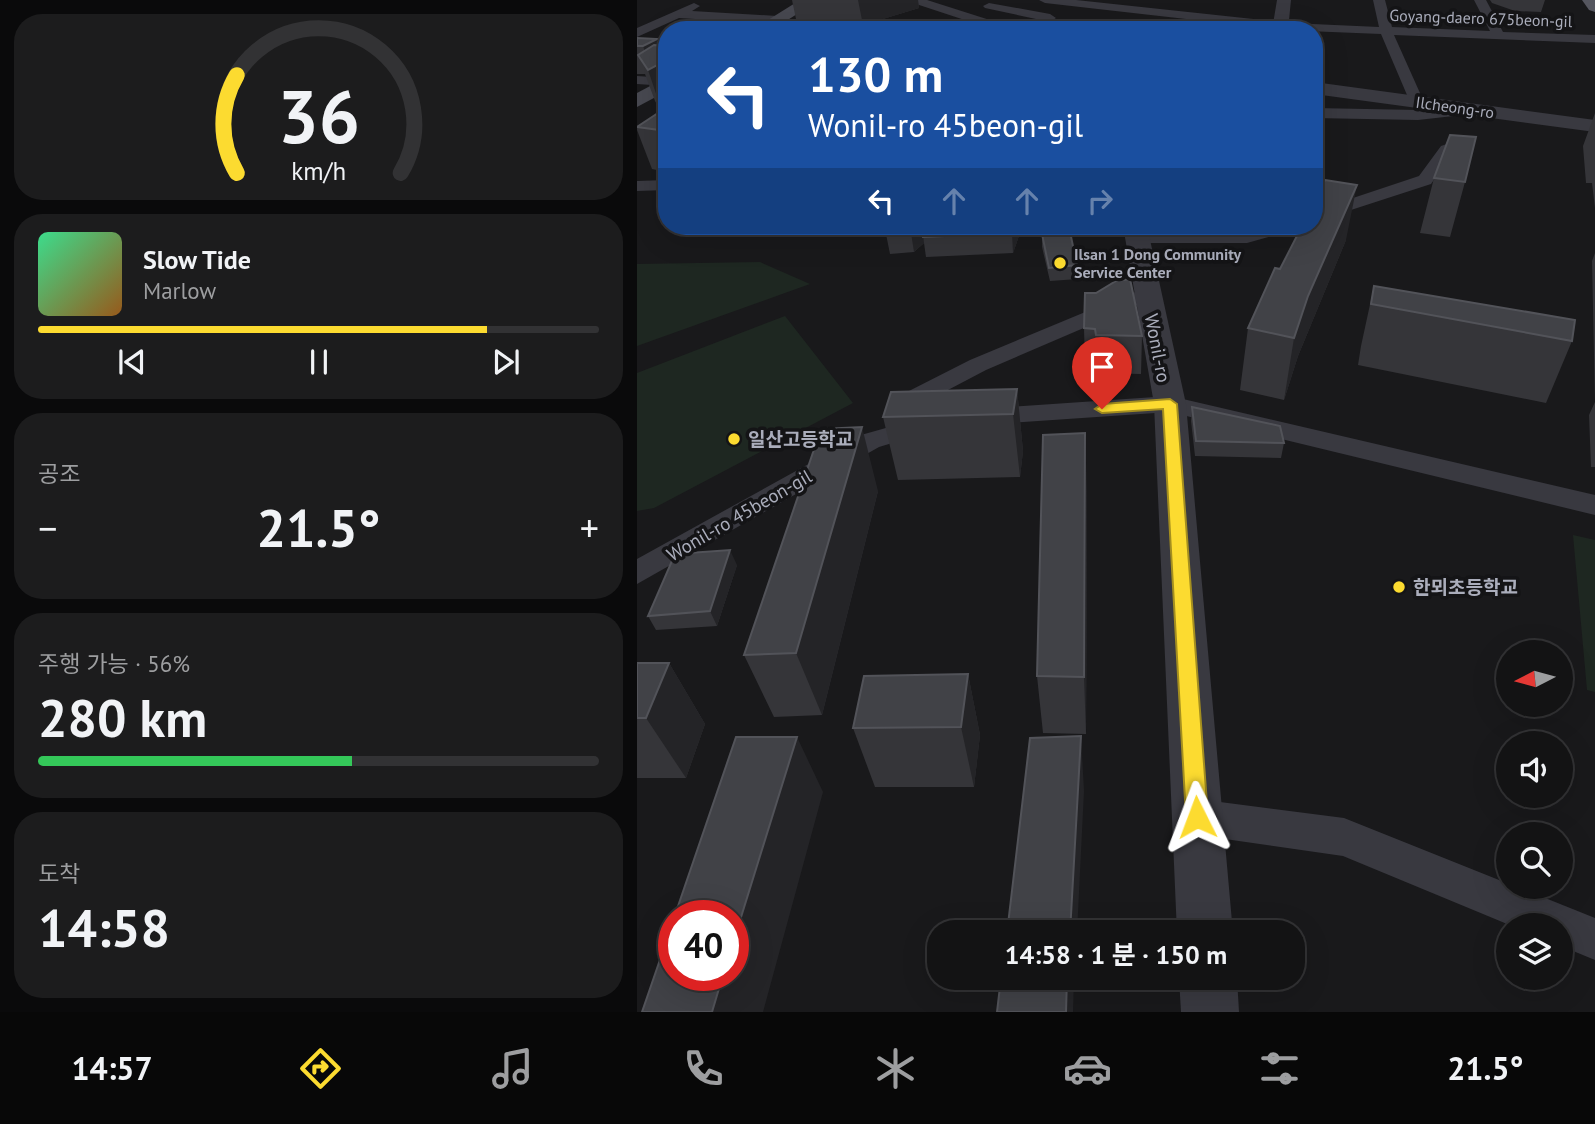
<!DOCTYPE html>
<html lang="ko">
<head>
<meta charset="utf-8">
<style>
  body { margin:0; font-family:"PT Sans","Noto Sans KR",sans-serif; background:#1c1c1d; color:#f1f3f6; height:100vh; display:flex; flex-direction:column; font-size:26px; white-space:nowrap }
  * { box-sizing:border-box; margin:0 }
  p { font-size:23px; color:#9d9ea0 }
  .icon { flex:none; width:38px; height:38px; fill:none; stroke:currentColor; stroke-width:2; stroke-linecap:round; stroke-linejoin:round }
  .map { position:relative; flex:1; overflow:hidden }
  .drawer { display:flex; flex-direction:column; gap:14px; padding:14px; background:#0a0a0b; width:637px }
  .drawer>* { flex:none }
  .banner { position:absolute; left:21px; top:21px; width:665px; height:214px; border-radius:28px; box-shadow:0 7px 28px #0002,0 0 0 2px #323234; background:#1a4fa0; color:#fff; overflow:hidden }
  .needle { width:46px; rotate:264deg }
  .buttons { position:absolute; left:859px; top:640px; display:grid; gap:14px }
  .buttons a { display:grid; place-items:center; width:77px; height:77px; border-radius:50%; background:#131314; box-shadow:0 7px 28px #0002,0 0 0 2px #323234; font-size:35px }
  .speed { position:absolute; left:21px; top:900px; display:flex; gap:14px; font-size:35px; font-weight:700; text-align:center }
  .speed>* { display:grid; place-content:center; width:91px; height:91px; border-radius:50%; background:#131314; box-shadow:0 7px 28px #0002,0 0 0 2px #323234; line-height:1 }
  .speed .limit { border:10px solid #d22; background:#fff; color:#111 }
  .pin { position:absolute; display:grid; place-items:center; width:60px; height:60px; color:#fff; margin:-72px -30px; border-radius:50% 50% 50% 0; rotate:-45deg; box-shadow:0 0 7px #0007 }
  .pin .icon { rotate:45deg }
  .me { position:absolute; width:77px; margin:-38px; rotate:357deg; stroke-linejoin:round; filter:drop-shadow(0 0 5px #0008) }
  .turn { display:flex; align-items:center; gap:24px; height:147px; padding:0 35px; font-size:32px }
  .turn .icon { width:91px; height:91px; stroke-width:2.5 }
  .turn b { display:block; font-size:49px; line-height:60px }
  .lanes { display:flex; align-items:center; height:66px; padding:0 35px; background:#0003; justify-content:center; gap:35px; direction:ltr }
  .lanes .off { opacity:.35 }
  .big { font-size:52px; font-weight:700; line-height:1.1 }
  .drawer .tile { flex:1; display:flex; flex-direction:column; justify-content:center; gap:10px; min-width:0; padding:0 24px; border-radius:28px; background:#1c1c1d }
  .drawer .dial { align-items:center; gap:0 }
  .dial svg { height:182px; overflow:visible; fill:none; stroke:#323234; stroke-width:7; stroke-linecap:round; text-anchor:middle }
  .dial text { fill:#f1f3f6; stroke:none }
  .song { display:flex; align-items:center; gap:21px }
  .cover { width:84px; height:84px; border-radius:10px; background:linear-gradient(135deg,hsl(150 70% 55%),hsl(30 70% 35%)) }
  .played { height:7px; border-radius:4px; background:linear-gradient(90deg,#fcdb30 80%,#323234 80%) }
  .keys { display:flex; justify-content:space-around; direction:ltr }
  .heat { display:flex; justify-content:space-between; align-items:center; font-size:38px; direction:ltr }
  .charge { height:10px; border-radius:5px; background:linear-gradient(90deg,#34c759 56%,#323234 0) }
  .trip { position:absolute; left:290px; top:920px; width:378px; height:70px; border-radius:28px; background:#131314; box-shadow:0 7px 28px #0002,0 0 0 2px #323234; font-weight:700; line-height:70px; text-align:center }
  .tab-bar { display:flex; height:112px; justify-content:space-around; align-items:center; background:#080808; color:#9d9ea0 }
  .tab-bar .icon { width:49px; height:49px }
  .tab-bar .current { color:#fcdb30 }
  .tab-bar b { font-size:32px; color:#f1f3f6 }
  main { display:flex; flex:1; min-height:0 }
  .map>svg:first-child { display:block }
</style>
</head>
<body>
<main>
<section class="drawer">
<div class="tile dial"><svg viewBox="0 0 100 80">
<path d="M14 69A42 42 0 1 1 86 69"/>
<path d="M14 69A42 42 0 0 1 14 26" stroke="#fcdb30"/>
<text x="50" y="56" font-size="32" font-weight="700">36</text>
<text x="50" y="72" font-size="11">km/h</text>
</svg></div>
<div class="tile">
<div class="song"><i class="cover"></i><div><b>Slow Tide</b><p>Marlow</p></div></div>
<div class="played"></div>
<div class="keys"><svg class="icon" aria-label="previous" viewBox="0 0 24 24"><path d="M18 5L8 12l10 7zM5 5v14"/></svg><svg class="icon" aria-label="pause" viewBox="0 0 24 24"><path d="M8 5v14M16 5v14"/></svg><svg class="icon" aria-label="next" viewBox="0 0 24 24"><path d="M6 5l10 7-10 7zM19 5v14"/></svg></div>
</div>
<div class="tile"><p>공조</p>
<div class="heat"><a>−</a><b class="big">21.5°</b><a>+</a></div>
</div>
<div class="tile"><p>주행 가능 · 56%</p><b class="big">280 km</b><div class="charge"></div></div>
<div class="tile"><p>도착</p><b class="big">14:58</b></div>
</section>
<div class="map">
<svg width="958" height="1012" viewBox="0 0 958 1012">
  <rect width="100%" height="100%" fill="#19191b"/>
  <path fill="#1e2721" d="M123 262 173 284 0 346V264Z
    M148 316 216 403 17 508 0 511V373Z
    M936 535 958 540V692L950 690Z"/>
  <g fill="none" stroke-linecap="round" stroke-linejoin="round">
    <path fill="#393940" fill-rule="evenodd" d="M402 0H439L653 23 742 27 736 0H748L755 27 853 31 837 0H849L866 32 958 35V43L757 35 787 102 780 106 773 102 744 34 645 30 408 3Z
      M57 3 63 6 55 11 140 16 146 20 140 24 42 18 0 37V28Z
      M352 3 413 14 419 18 413 22 348 8 346 6Z
      M0 76 30 78V86L0 84Z
      M838 105 843 107V113L781 120 677 118V108L781 110Z
      M810 144 818 149 794 184 677 222V211L782 176 804 146Z
      M30 180V190L0 191V181Z
      M630 226H659L657 230 610 243H501L491 237 501 231H609Z
      M511 290 522 296 518 300 505 303 349 370 290 401 286 417 295 419 299 425 295 431 242 447 0 584V559L224 435 263 424 260 420 270 392 333 360 494 293Z
      M533 396 958 495V515L533 412 343 425 334 423 330 417 334 411 343 409Z
      M560 799 707 818 872 884V887H881L958 918V960L924 946V926H875L706 856 560 835 546 830 541 817 546 804Z"/>
    <path fill="#393940" fill-rule="evenodd" d="M267 0H290L384 30H358Z
      M640 0H654L651 30H635Z
      M677 82 958 120V132L677 94Z
      M486 226H510L549 404 596 933H540L517 404Z
      M542 978H600L602 1012H544Z"/>
    <path fill="#474850" fill-rule="evenodd" d="M163 0H182L135 30H115Z
      M30 77V91L0 107V93Z"/>
    <path fill="#55565f" fill-rule="evenodd" d="M945 0H958V12L952 10Z"/>
  </g>
  <path fill="#353539" d="M155 0H281L282 8 226 25 159 19Z
    M853 0H908L904 12 878 11 855 3Z
    M0 38 22 46H30V172L15 169 0 130V127L24 111 18 101 8 74H0Z
    M958 113V208L955 183H949L946 146Z
    M797 178 828 182 813 237 783 233Z
    M252 226H382L383 233 376 253 289 257 287 243 277 252 253 254 249 234Z
    M405 234 440 265 441 279 413 281 405 247Z
    M709 240 661 356 647 400 603 390 611 328 643 269Z
    M958 253V467H954L952 415 958 402 955 261Z
    M737 286 935 341 909 403 721 365 724 346Z
    M448 293 505 336 504 374 460 373 459 367 448 366 447 328Z
    M380 389 386 451 383 477 261 480 246 417Z
    M555 407 647 443 644 458 558 456 554 421Z
    M241 491 185 715 137 717 107 655Z
    M450 491 449 734 406 733 400 676Z
    M100 565 80 626 19 630 11 616Z
    M0 663H32L68 724 49 778H0Z
    M331 674 343 735 337 787H238L216 728Z"/>
  <path fill="#242427" d="M221 0H281L282 8 226 25Z
    M20 39 27 62 30 60V116L27 117 11 70 14 69 6 46Z
    M720 185 709 240 661 356 647 400 657 338 671 296Z
    M281 226H285L287 243 277 252 274 233Z
    M377 226H382L383 233 376 253 375 233Z
    M380 389 386 451 383 477 376 414Z
    M225 427 241 491 185 715 159 653Z
    M448 433 450 491 449 734 447 677Z
    M93 550 100 565 80 626 73 611Z
    M32 663 68 724 49 778 9 718Z
    M331 674 343 735 337 787 324 727Z
    M444 736 447 791 440 933H433Z
    M160 737 186 792 126 1012H75L86 975H96V943Z
    M430 978H437L436 1012H429Z"/>
  <path fill="#414247" stroke="#525359" stroke-width="2" d="M191 26 244 30H185Z
    M0 38 20 39 6 46H0Z
    M17 45 30 46V60L11 70 1 55Z
    M30 107V131L0 127Z
    M813 135 839 137 828 182 797 178Z
    M688 180 720 185 671 296 657 338 611 328 638 268 643 269 665 226H677V201Z
    M252 226H281L274 233 249 234Z
    M285 226H377L375 233 286 237Z
    M433 232 440 265 412 268 405 234Z
    M493 279 505 336 459 335 458 329 447 328 448 293H459L479 281Z
    M737 286 938 320 935 341 734 304Z
    M380 389 376 414 246 417 254 392Z
    M555 407 643 426 647 443 559 441Z
    M225 427 159 653 107 655 184 429Z
    M448 433 447 677 400 676 406 435Z
    M93 550 73 611 11 616 38 554Z
    M0 663H32L9 718H0Z
    M331 674 324 727 216 728 227 676Z
    M444 736 433 933H370L393 738Z
    M99 737H160L96 943V915H38Z
    M37 919V975H86L75 1012H5Z
    M364 978H430L429 1012H360Z"/>
  <path fill="#fcdb30" stroke="#a48e1f" stroke-width="2" d="M533 399 540 404 571 817 568 825 560 828 552 825 549 817 526 409 465 413 458 409 465 404Z"/>
  <g fill="#fcdb30" stroke="#141416" stroke-width="2.5">
    <circle cx="423" cy="263" r="7"/>
    <circle cx="97" cy="439" r="7"/>
    <circle cx="762" cy="587" r="7"/>
  </g>
  <g text-anchor="middle" dominant-baseline="central" stroke-width="7" stroke-linejoin="round" paint-order="stroke">
    <g font-size="16" fill="#aaadbb" stroke="#141416">
      <text transform="translate(844 18) rotate(2)">Goyang-daero 675beon-gil</text>
      <text transform="translate(818 107) rotate(8)">Ilcheong-ro</text>
    </g>
    <g font-size="16" font-weight="bold" fill="#aaadbb" stroke="#141416" text-anchor="start">
      <text x="437" y="254">Ilsan 1 Dong Community<tspan x="437" dy="18">Service Center</tspan></text>
    </g>
    <g font-size="19" fill="#aaadbb" stroke="#141416">
      <text transform="translate(521 348) rotate(79)">Wonil-ro</text>
      <text transform="translate(102 515) rotate(-30)">Wonil-ro 45beon-gil</text>
    </g>
    <g font-size="19" font-weight="bold" fill="#aaadbb" stroke="#141416" text-anchor="start">
      <text x="111" y="439">일산고등학교</text>
      <text x="776" y="587">한뫼초등학교</text>
    </g>
  </g>
</svg>
<div class="buttons">
<a><svg class="needle" viewBox="-14 -14 28 28"><path d="M0-13l5 13h-10z" fill="#e53935"/><path d="M0 13l5-13h-10z" fill="#9d9ea0"/></svg></a>
<a><svg class="icon" aria-label="sound" viewBox="0 0 24 24"><path d="M4 9h4l5-4v14l-5-4H4zM17 9q2 3 0 6"/></svg></a>
<a><svg class="icon" aria-label="search" viewBox="0 0 24 24"><circle cx="10" cy="10" r="6"/><path d="M15 15l6 6"/></svg></a>
<a><svg class="icon" aria-label="layers" viewBox="0 0 24 24"><path d="M12 4l9 5-9 5-9-5zM3 14l9 5 9-5"/></svg></a>
</div>
<div class="speed"><div class="limit">40</div></div>
<div class="pin" style="left:465px;top:409px;background:#d93025"><svg class="icon" aria-label="arrive" viewBox="0 0 24 24"><path d="M6 21V4h12l-3 4 3 4H6"/></svg></div>
<svg class="me" style="left:560px;top:817px" viewBox="-20 -20 40 40"><path d="M0-17L14 15 0 8-14 15z" fill="#fcdb30" stroke="#fff" stroke-width="4"/></svg>
<div class="trip">14:58 · 1 분 · 150 m</div>
<div class="banner">
<div class="turn"><svg class="icon" aria-label="left" viewBox="0 0 24 24"><path d="M17 20v-9H6M10 6l-5 5 5 5"/></svg><div><b>130 m</b>Wonil-ro 45beon-gil</div></div>
<div class="lanes"><svg class="icon" aria-label="left" viewBox="0 0 24 24"><path d="M17 20v-9H6M10 6l-5 5 5 5"/></svg><svg class="icon off" aria-label="ahead" viewBox="0 0 24 24"><path d="M12 20V5M6 11l6-6 6 6"/></svg><svg class="icon off" aria-label="ahead" viewBox="0 0 24 24"><path d="M12 20V5M6 11l6-6 6 6"/></svg><svg class="icon off" aria-label="right" viewBox="0 0 24 24"><path d="M7 20v-9h11M14 6l5 5-5 5"/></svg></div>
</div>
</div>
</main>
<nav class="tab-bar">
<b>14:57</b>
<svg class="icon current" aria-label="directions" viewBox="0 0 24 24"><path d="M12 3l9 9-9 9-9-9zM9 14v-3h6M13 9l2 2-2 2"/></svg>
<svg class="icon" aria-label="music" viewBox="0 0 24 24"><path d="M9 18V5l10-2v13"/><circle cx="6" cy="18" r="3"/><circle cx="16" cy="16" r="3"/></svg>
<svg class="icon" aria-label="phone" viewBox="0 0 24 24"><path d="M5 4h4l2 5-3 2q2 4 5 5l2-3 5 2v4C11 20 4 13 5 4z"/></svg>
<svg class="icon" aria-label="climate" viewBox="0 0 24 24"><path d="M12 3v18M4 7l16 10M4 17L20 7"/></svg>
<svg class="icon" aria-label="car" viewBox="0 0 24 24"><path d="M5 17H2v-5l4-1 3-4h7l3 4 3 1v5h-3M9 17h6M6 11h13"/><circle cx="7" cy="17" r="2"/><circle cx="17" cy="17" r="2"/></svg>
<svg class="icon" aria-label="filters" viewBox="0 0 24 24"><path d="M4 7h16M4 17h16"/><circle cx="9" cy="7" r="2"/><circle cx="15" cy="17" r="2"/></svg>
<b>21.5°</b>
</nav>
</body>
</html>
